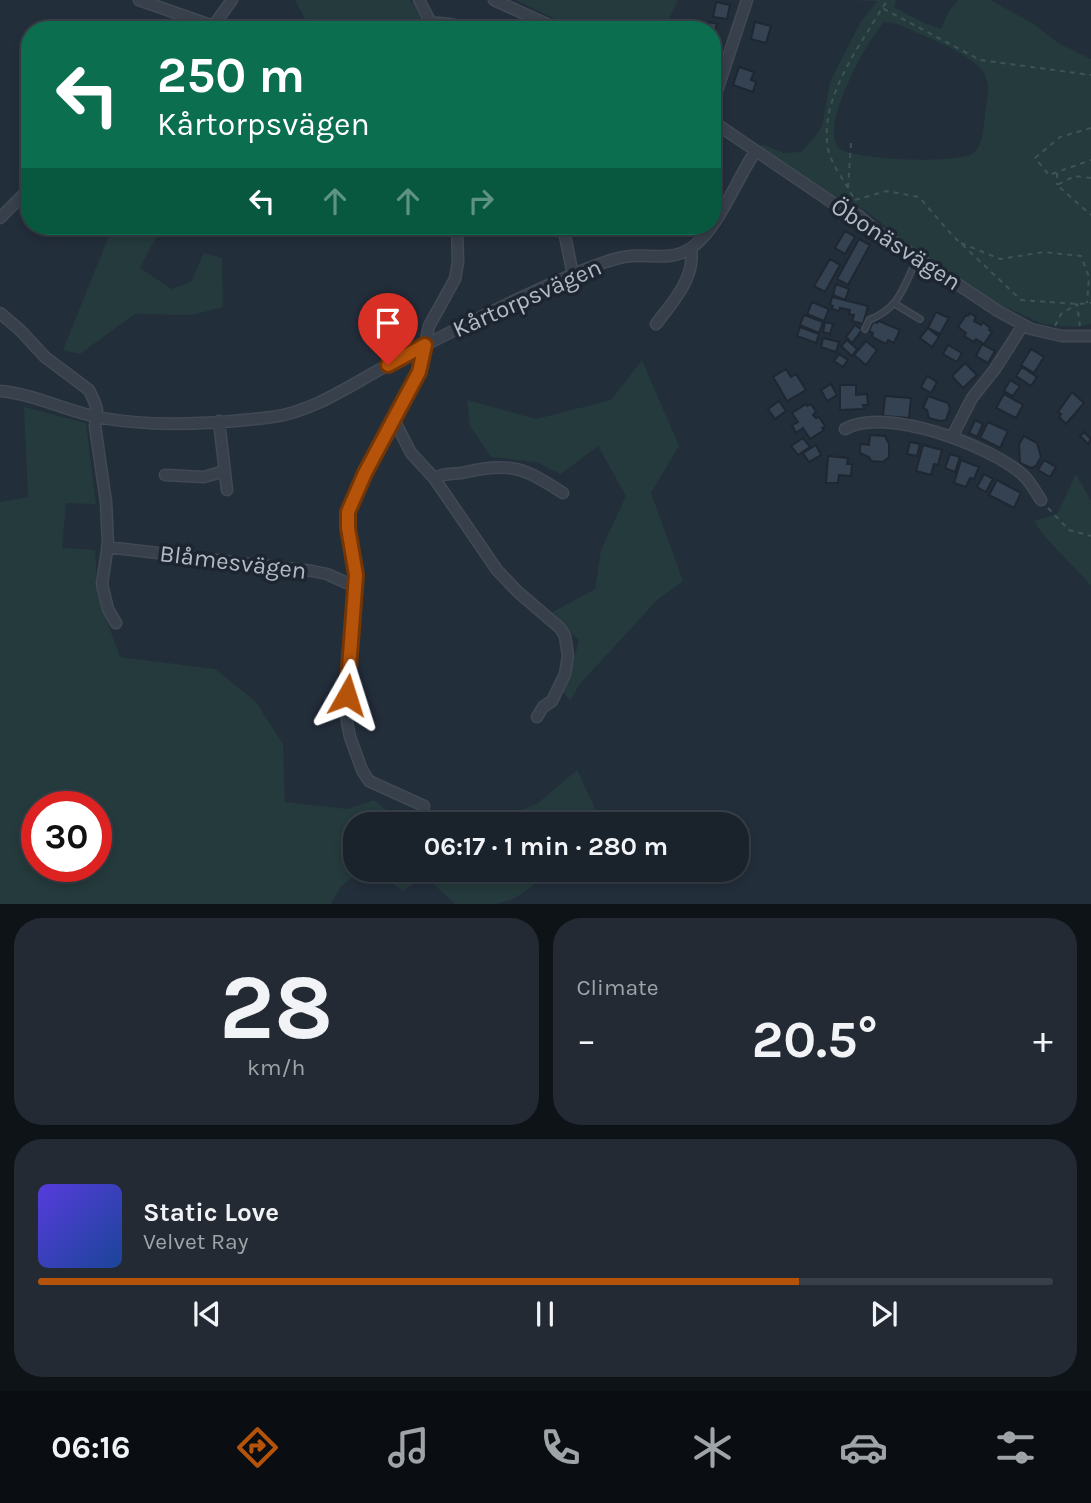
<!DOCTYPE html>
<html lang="en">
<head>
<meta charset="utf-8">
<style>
  body { margin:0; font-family:Karla,sans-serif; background:#232a34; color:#f1f3f6; height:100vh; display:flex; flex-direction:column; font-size:26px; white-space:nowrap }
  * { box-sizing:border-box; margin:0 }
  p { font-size:23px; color:#9fa4a9 }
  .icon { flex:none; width:38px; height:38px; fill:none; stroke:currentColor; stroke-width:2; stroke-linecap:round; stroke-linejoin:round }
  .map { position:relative; height:904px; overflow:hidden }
  .details { display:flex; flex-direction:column; gap:14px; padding:14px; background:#0e1318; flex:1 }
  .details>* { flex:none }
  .banner { position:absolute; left:21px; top:21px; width:700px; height:214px; border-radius:28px; box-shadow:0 4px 10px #0003,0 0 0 2px #383f48; background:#0b6e4f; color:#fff; overflow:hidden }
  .speed { position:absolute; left:21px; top:791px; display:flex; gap:14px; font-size:35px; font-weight:700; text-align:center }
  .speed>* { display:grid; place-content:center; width:91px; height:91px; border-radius:50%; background:#1a222c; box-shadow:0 4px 10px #0003,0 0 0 2px #383f48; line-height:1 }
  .speed .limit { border:10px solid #d22; background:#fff; color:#111 }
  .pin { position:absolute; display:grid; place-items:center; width:60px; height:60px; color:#fff; margin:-72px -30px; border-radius:50% 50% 50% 0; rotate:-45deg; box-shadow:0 0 7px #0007 }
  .pin .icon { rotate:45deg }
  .me { position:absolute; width:77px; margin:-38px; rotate:6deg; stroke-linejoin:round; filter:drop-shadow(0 0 5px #0008) }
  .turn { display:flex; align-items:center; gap:24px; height:147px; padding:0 21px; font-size:32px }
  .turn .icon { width:91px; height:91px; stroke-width:2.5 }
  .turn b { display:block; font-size:49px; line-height:60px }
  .lanes { display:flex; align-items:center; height:66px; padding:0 21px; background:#0003; justify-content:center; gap:35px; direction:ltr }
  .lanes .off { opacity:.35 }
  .big { font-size:52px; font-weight:700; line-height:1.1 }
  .details .widget { flex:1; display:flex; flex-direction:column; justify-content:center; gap:10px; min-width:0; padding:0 24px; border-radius:28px; background:#232a34 }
  .details .dial { align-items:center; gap:0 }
  .dial b { font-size:91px; line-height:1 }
  .song { display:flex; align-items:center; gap:21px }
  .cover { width:84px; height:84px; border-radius:10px; background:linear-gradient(135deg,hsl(250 70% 55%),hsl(220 70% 35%)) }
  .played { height:7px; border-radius:4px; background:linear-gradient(90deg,#b45309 75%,#383f48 75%) }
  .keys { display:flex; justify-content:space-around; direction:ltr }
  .heat { display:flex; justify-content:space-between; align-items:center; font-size:38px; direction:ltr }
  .details .tiles { flex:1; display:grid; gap:14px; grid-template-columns:1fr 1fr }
  .widget:last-child { grid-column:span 2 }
  .trip { position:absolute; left:343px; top:812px; width:406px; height:70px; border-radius:28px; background:#1a222c; box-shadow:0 4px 10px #0003,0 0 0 2px #383f48; font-weight:700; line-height:70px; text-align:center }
  .menu { display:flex; height:112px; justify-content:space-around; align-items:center; background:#0a0e12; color:#9fa4a9 }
  .menu .icon { width:49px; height:49px }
  .menu .selected { color:#b45309 }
  .menu b { font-size:32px; color:#f1f3f6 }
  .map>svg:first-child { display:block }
</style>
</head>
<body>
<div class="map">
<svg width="1091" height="905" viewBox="0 0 1091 905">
  <rect width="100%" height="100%" fill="#232e3b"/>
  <path fill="#253a3c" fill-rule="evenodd" d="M295 0H410L424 23 414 30H311Z
    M516 0H678L670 17V30H577Z
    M849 0H896L894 7 924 23 941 29 949 11 958 0H990L1034 24 1058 43 1091 59V324L1076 327 1043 324 1001 305 914 249 865 210 845 203 758 146 764 145 784 153 801 152 815 137 822 126 830 82 860 23 877 1ZM884 22 894 23C918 34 962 49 979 67 990 78 989 91 986 106 983 121 986 139 975 152 963 165 851 160 839 148 818 128 868 40 884 22Z
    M113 226H162L140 268 172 289 191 282 204 253 222 258 223 307 192 315 135 314 80 354 63 350Z
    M642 360 679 446 651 493 683 581 657 600 579 685 570 701 563 692 571 671 579 640 551 613 595 589 601 550 626 496 598 446 561 474 536 462 491 457 470 426 467 400 536 419 611 400Z
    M24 407 86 423 96 504 66 503 62 548 95 550 98 596 120 657 215 669 256 702 283 744 285 802 348 809 374 800 404 824H355V870H362L341 886 331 904H0V502L28 497ZM37 807H96V866H37Z
    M1076 474 1091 501V586C1073 563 1049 546 1034 521L1057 514Z
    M577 770 601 821 597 824H483L537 804Z
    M373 870H550C513 905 507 905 456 905L425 876 403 891Z"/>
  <path fill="#354252" stroke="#1e2732" stroke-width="2" d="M716 2 730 5 727 19 713 17Z
    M710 22 717 24 715 31 708 29Z
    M755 22 771 26 766 43 751 39Z
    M739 67 754 72 751 80 756 82 753 92 733 85Z
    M845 231 855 237 845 254 835 248Z
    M859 239 870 245 848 285 837 279Z
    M830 259 840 265 825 292 814 286Z
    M836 284 849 289 845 300 833 295Z
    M832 297 868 306 863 324 852 321 854 315 849 314 850 310 840 308 839 311 832 309 833 306 830 305Z
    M812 302 829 309 824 321 807 314Z
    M936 312 949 318 940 334 928 328Z
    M970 313 976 317 974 321 981 325 983 322 990 328 989 330 992 332 984 344 976 339 974 342 964 336 966 333 958 327 966 315 968 316Z
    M804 315 823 322 819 333 800 325Z
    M879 321 900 330 894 343 888 340 886 344 872 337 873 333 869 331 873 322 877 323Z
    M825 322 833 324 830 334 823 332Z
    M855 325 862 330 852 343 846 337Z
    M800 327 819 334 816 343 797 336Z
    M928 328 939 337 932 347 920 338Z
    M823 338 839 342 836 352 821 347Z
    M847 340 857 349 852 356 841 346Z
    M866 341 877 350 866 365 854 355Z
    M982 344 995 351 988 363 976 356Z
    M948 345 962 353 957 362 943 354Z
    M1031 349 1044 357 1034 373 1021 365Z
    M839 354 848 360 843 367 834 361Z
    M965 363 977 375 963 388 952 376Z
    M1022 367 1037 377 1031 386 1016 376Z
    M786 369 791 377 796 374 806 390 787 401 773 377Z
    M927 376 937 382 931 393 921 387Z
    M1010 380 1020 386 1013 396 1004 391Z
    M831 384 837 395 827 401 821 390Z
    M840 385H856V395L867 394 868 405H863L864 409 840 410Z
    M1072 392 1084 403 1066 424 1059 417 1061 414 1058 412Z
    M1004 394 1023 405 1016 418 996 408Z
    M885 396 911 398 909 418 883 416Z
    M928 396 948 403 950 408 946 420 940 421 929 418 927 410 923 408Z
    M779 401 786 411 775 419 768 409Z
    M806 404 807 406 811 404 816 412 813 415 816 418 819 417 825 426 822 428 824 430 810 439 803 428 796 433 792 425 798 422 792 413Z
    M975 420 983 424 977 437 969 433Z
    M988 422 1008 431 1000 448 980 438Z
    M1084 432 1091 439 1088 444 1080 436Z
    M870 435 885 436 889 444V457L883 462 871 461 869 457 860 453V444L869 445Z
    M1024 436 1037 443 1041 457 1036 466 1031 468 1020 463 1019 444Z
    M803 438 810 447 798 455 791 446Z
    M910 442 920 444 917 456 907 454Z
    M816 445 821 455 809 462 803 453Z
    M923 445 942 450 938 465 934 464 931 475 916 471Z
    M950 454 960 457 955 472 945 468Z
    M828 456 848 458 847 464H852L851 476 839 475 838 483H826Z
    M961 460 979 467 974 479 970 478 966 487 954 483Z
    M1044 460 1056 467 1050 477 1038 470Z
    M984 474 993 479 986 492 977 487Z
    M997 480 1021 493 1014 508 989 495Z"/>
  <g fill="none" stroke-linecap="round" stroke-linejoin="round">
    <g stroke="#404954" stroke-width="8">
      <path id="service" d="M895 304 920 319
        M865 329 869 320C900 308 903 287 917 259"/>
    </g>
    <g stroke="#404954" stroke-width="13">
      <path id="minor" d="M139 0 213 26
        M419 0 431 23
        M494 0 560 30
        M211 29 232 0
        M432 30 431 23C444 22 453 25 465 27 487 31 514 29 533 19
        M712 106 747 0
        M712 121 833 203 858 215 873 228 998 311 1031 329 1062 336H1091
        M0 218 30 188
        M563 226 573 275
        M0 313 20 330 45 357 89 390 95 403 97 410 95 426 106 502 108 544 102 584 108 609 116 623
        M656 324C672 303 696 277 691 249
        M0 391C34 394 64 410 97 417 153 428 216 424 272 417 313 412 352 384 388 365 447 333 507 303 569 276 586 269 606 260 624 257 647 252 669 263 691 248 718 230 736 180 755 152
        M394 420 411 453 434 478 497 570 518 592 560 628 565 636 568 656 565 674 552 701 543 707 537 717
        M219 421 227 490
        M845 429C885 406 988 445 1022 474 1030 481 1035 491 1041 500
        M952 437 972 398 995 369 1023 325
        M165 475 204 477 224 471
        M434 478C445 472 455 475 466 472 513 462 524 468 563 493
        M107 547 312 571 327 574 349 584 355 581
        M424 806 369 781 362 770 350 737 347 722V695L356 575 348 528V512L365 473 419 372 429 326 455 279 458 262 457 226"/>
    </g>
    <path stroke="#3e5354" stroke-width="2" stroke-dasharray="5 5" stroke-linecap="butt" d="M883 7 888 0
      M1091 128 1060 137 1035 158 1049 175 1091 160
      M851 143 848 188 855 200
      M1057 173V185
      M1091 178 1075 176 1057 185 1091 215
      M848 188C841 176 831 163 828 149 819 99 858 49 882 8L980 60 1091 75
      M855 200 887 191 919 197 952 235 1021 300 1077 304 1091 303
      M961 243 1000 259 1044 252 1081 256 1089 277 1087 303
      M1055 326 1061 314 1077 304 1080 326
      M1048 508 1069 530 1091 536"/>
    <use href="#service" stroke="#37404b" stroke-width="4.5"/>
    <use href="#minor" stroke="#37404b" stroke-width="10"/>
  </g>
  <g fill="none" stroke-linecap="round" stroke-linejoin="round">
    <g stroke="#753606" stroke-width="18">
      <path id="route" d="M347 695 356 575 348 528V512L365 473 419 372 425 345 388 365"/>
    </g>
    <use href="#route" stroke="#b45309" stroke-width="12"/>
  </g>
  <g text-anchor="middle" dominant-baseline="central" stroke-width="7" stroke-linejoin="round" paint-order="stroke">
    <g font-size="24" fill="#b2bac7" stroke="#1c2530">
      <text transform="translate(896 244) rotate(33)">Öbonäsvägen</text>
      <text transform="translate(527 298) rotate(-24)">Kårtorpsvägen</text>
      <text transform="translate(233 562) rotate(7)">Blåmesvägen</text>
    </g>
  </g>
</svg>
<div class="speed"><div class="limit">30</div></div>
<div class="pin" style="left:388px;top:365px;background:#d93025"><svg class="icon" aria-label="arrive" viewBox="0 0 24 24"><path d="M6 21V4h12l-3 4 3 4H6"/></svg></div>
<svg class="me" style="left:347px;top:695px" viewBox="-20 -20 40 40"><path d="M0-17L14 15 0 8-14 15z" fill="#b45309" stroke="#fff" stroke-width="4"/></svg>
<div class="trip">06:17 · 1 min · 280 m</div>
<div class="banner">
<div class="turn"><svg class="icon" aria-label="left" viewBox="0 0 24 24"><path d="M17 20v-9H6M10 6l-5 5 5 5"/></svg><div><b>250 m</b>Kårtorpsvägen</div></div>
<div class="lanes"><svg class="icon" aria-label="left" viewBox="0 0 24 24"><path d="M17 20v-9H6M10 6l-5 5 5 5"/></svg><svg class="icon off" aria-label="ahead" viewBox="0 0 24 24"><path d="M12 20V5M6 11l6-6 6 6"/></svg><svg class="icon off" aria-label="ahead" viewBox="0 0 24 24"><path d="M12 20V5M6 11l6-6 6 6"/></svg><svg class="icon off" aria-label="right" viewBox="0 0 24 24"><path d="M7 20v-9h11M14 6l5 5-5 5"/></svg></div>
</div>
</div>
<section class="details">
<div class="tiles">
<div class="widget dial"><b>28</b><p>km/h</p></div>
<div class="widget"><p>Climate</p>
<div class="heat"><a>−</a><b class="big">20.5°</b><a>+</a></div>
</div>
<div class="widget">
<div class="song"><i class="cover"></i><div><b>Static Love</b><p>Velvet Ray</p></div></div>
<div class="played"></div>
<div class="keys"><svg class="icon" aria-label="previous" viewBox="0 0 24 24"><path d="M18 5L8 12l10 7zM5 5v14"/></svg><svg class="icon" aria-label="pause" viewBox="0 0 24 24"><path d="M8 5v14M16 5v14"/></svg><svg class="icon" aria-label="next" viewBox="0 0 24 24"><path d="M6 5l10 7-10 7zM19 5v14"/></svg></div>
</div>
</div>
</section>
<nav class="menu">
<b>06:16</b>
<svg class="icon selected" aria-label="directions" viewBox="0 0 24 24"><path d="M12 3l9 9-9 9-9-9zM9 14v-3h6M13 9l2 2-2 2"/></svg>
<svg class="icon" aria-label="music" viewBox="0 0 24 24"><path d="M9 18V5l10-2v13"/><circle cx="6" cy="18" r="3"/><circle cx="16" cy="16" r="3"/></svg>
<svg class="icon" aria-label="phone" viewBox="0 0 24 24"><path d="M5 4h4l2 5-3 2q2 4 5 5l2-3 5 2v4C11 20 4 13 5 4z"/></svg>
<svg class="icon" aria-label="climate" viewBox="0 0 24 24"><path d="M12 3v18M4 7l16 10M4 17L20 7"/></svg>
<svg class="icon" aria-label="car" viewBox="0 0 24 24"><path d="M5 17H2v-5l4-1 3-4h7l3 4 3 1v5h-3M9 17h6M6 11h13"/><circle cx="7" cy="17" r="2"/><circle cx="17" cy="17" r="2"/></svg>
<svg class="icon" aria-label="filters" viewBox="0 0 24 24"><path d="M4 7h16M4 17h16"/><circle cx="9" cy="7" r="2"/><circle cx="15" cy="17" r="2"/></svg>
</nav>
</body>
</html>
